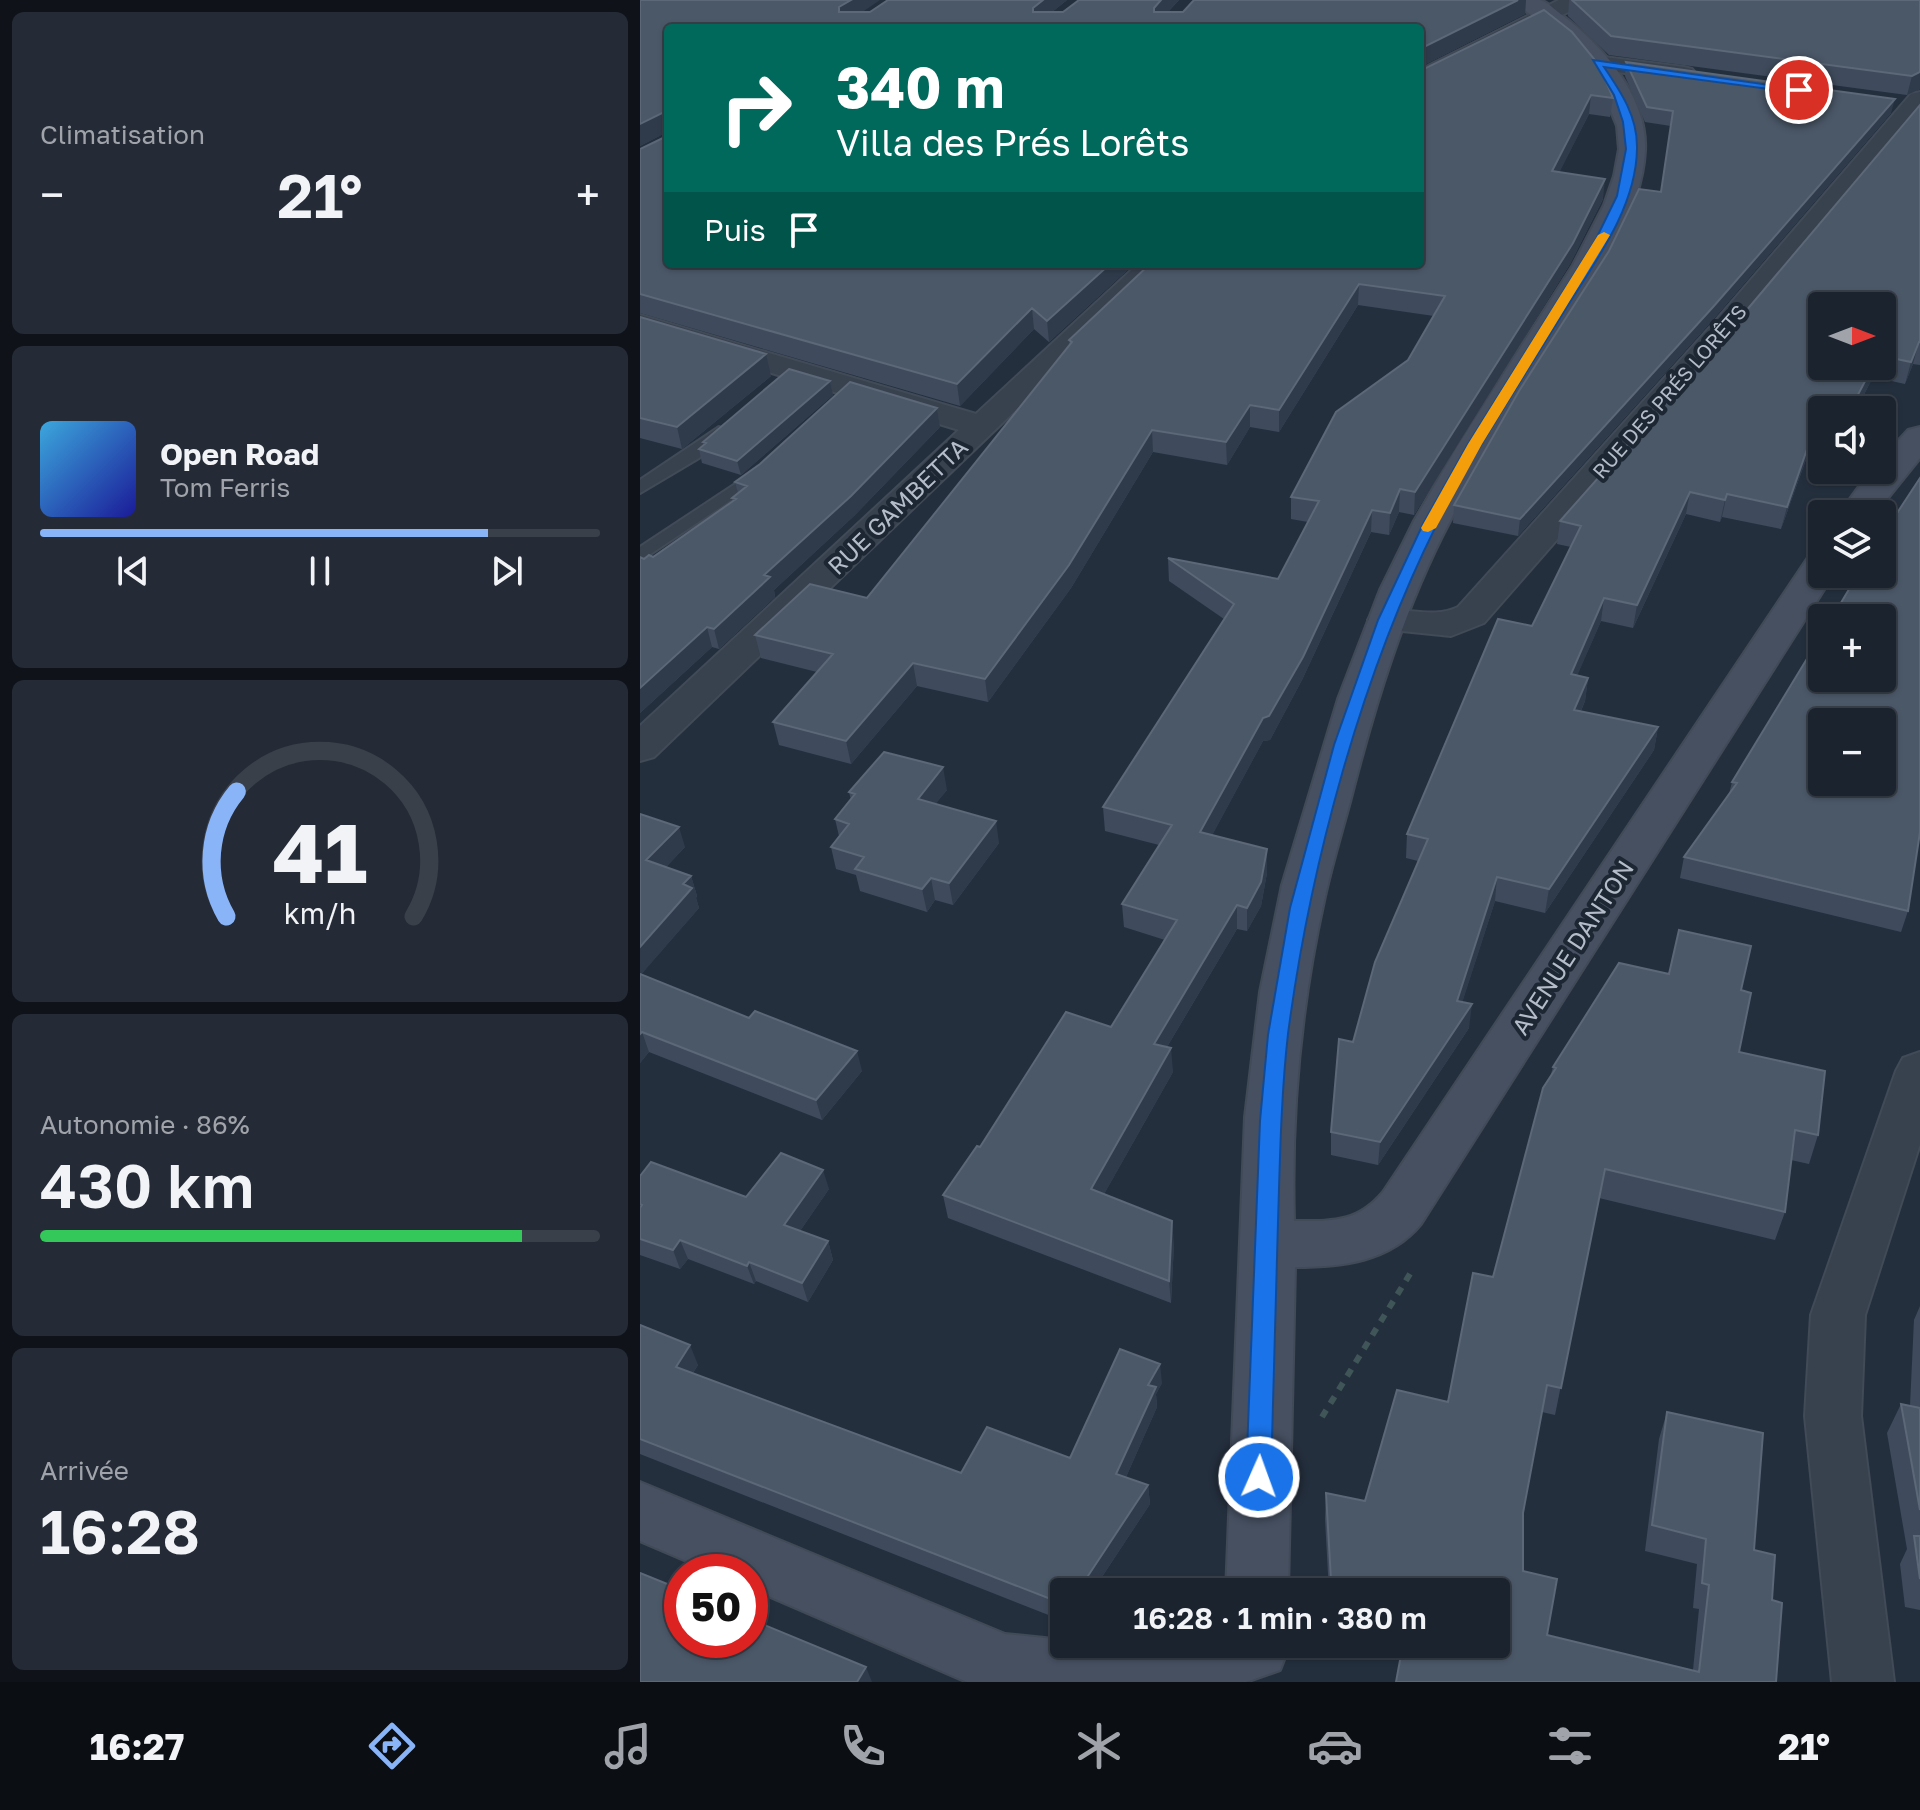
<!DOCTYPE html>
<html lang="fr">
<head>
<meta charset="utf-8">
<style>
  body { margin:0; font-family:"Golos Text",sans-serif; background:#242b36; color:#f1f3f6; height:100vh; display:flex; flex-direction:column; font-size:30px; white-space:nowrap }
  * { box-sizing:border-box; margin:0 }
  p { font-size:26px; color:#a0a4aa }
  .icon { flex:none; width:44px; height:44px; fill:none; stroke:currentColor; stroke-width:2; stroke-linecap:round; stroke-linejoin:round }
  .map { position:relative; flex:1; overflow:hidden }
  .details { display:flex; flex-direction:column; gap:12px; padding:12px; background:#0f1319; width:640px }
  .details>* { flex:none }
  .top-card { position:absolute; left:24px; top:24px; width:760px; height:244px; border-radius:8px; box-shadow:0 2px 6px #0004,0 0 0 2px #39404a; background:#00695c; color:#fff; overflow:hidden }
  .needle { width:52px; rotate:90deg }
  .controls { position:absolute; left:1168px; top:292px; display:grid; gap:16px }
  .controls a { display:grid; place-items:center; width:88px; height:88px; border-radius:8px; background:#1b232e; box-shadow:0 2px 6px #0004,0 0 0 2px #39404a; font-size:40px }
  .speed { position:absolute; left:24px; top:1554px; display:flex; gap:16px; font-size:40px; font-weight:700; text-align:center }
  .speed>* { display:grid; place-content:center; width:104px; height:104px; border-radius:50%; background:#1b232e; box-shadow:0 2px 6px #0004,0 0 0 2px #39404a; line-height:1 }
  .speed .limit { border:12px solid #d22; background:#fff; color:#111 }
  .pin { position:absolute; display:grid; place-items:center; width:68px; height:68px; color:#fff; margin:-34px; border:4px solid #fff; border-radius:50%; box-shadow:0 2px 8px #0007 }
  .me { position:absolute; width:88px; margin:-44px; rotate:2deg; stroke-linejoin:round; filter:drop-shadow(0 0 6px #0008) }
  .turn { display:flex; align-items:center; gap:28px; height:168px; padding:0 40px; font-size:36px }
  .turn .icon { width:104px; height:104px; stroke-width:2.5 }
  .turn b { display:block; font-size:56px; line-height:68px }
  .then { display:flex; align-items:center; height:76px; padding:0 40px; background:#0003; gap:16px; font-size:30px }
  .big { font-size:60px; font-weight:600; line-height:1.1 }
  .details .tile { flex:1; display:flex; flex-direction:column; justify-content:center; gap:12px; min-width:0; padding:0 28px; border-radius:12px; background:#242b36 }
  .details .dial { align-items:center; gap:0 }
  .dial svg { height:208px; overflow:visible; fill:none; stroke:#39404a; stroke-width:7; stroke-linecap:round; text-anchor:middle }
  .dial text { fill:#f1f3f6; stroke:none }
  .song { display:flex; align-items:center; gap:24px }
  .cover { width:96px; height:96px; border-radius:12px; background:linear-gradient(135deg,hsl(200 70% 55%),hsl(240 70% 35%)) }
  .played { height:8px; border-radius:4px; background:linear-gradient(90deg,#8ab4f8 80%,#39404a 80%) }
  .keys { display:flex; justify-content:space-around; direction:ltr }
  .heat { display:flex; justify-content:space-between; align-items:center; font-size:44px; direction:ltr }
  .charge { height:12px; border-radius:6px; background:linear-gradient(90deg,#34c759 86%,#39404a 0) }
  .trip { position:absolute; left:410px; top:1578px; width:460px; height:80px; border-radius:8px; background:#1b232e; box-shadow:0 2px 6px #0004,0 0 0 2px #39404a; font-weight:600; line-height:80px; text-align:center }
  .tabs { display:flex; height:128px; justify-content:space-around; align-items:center; background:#0b0e12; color:#a0a4aa }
  .tabs .icon { width:56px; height:56px }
  .tabs .current { color:#8ab4f8 }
  .tabs b { font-size:36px; color:#f1f3f6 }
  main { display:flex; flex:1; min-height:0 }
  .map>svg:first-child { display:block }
</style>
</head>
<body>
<main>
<section class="details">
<div class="tile"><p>Climatisation</p>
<div class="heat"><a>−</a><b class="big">21°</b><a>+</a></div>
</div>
<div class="tile">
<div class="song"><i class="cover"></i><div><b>Open Road</b><p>Tom Ferris</p></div></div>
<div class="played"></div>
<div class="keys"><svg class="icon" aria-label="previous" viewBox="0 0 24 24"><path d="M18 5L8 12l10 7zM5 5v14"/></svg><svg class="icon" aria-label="pause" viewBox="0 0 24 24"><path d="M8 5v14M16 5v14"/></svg><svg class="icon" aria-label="next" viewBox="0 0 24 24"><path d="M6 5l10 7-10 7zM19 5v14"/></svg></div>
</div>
<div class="tile dial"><svg viewBox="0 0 100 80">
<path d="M14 69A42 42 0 1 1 86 69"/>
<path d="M14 69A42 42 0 0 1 18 21" stroke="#8ab4f8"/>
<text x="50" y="56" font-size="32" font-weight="700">41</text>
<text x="50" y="72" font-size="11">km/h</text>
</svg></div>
<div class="tile"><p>Autonomie · 86%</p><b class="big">430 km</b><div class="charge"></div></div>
<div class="tile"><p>Arrivée</p><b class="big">16:28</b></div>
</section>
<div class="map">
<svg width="1280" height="1682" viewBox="0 0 1280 1682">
  <rect width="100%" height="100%" fill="#242f3e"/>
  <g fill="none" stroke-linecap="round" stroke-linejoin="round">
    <g stroke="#414a57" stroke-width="4">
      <path id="lane" d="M79 427 87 432 59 458 0 493V480Z
        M121 467 130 472 127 476 0 561V547Z"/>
    </g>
    <g stroke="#414a57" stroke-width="4">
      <path id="street" d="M919 0H949L946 5 914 18 780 87V70Z
        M956 56 1044 67 1052 69 1056 74 1052 79 1044 81 948 68 944 63 948 58Z
        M1280 92V115L1094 337 844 623 811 636 733 628 728 620 733 612C761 605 792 620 818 607L1072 325 1271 94Z
        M498 264H528L14 757 0 761V726L319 430 0 333V315L336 414Z
        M1280 1052V1144L1225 1315 1221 1416 1254 1682H1192L1165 1416 1171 1315 1256 1071 1263 1058Z"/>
    </g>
    <g stroke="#414a57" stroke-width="4">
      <path id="secondary" d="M872 0C880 0 892 0 900 0 908 2 916 11 922 15 963 46 1008 97 1005 151 1001 227 937 308 897 370 866 418 838 468 811 519 764 608 735 704 710 802 701 835 691 868 684 901 661 1005 651 1114 654 1221 692 1221 717 1223 743 1192L1169 556 1182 553V574H1194L781 1224C750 1262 701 1267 655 1267L648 1592H586L605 1117 620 992 642 885 698 699 740 590 774 521 817 447 933 265 964 205 974 176 979 149 977 126 959 82 932 48Z
        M1280 427V458L1235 514H1199L1231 470H1242V458L1268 430Z
        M0 1482 365 1634 424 1640V1644H648L649 1647 640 1670 606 1682H327L110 1588V1572H72L0 1541Z"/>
    </g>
    <path stroke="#3f5557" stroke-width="6" stroke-dasharray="8 8" stroke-linecap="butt" d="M682 1417 773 1269"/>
    <use href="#lane" fill="#38414e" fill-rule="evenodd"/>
    <use href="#street" fill="#38414e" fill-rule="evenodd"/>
    <use href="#secondary" fill="#465061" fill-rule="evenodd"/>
  </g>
  <path fill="#3f4b5c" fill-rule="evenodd" d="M0 0 230 12 248 0H427L412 12H423L539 0 528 12H543L554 0H886L885 14 780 67V71L973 98 970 117 949 114 919 172 963 199 930 264 774 515 759 512 749 535 731 532 662 680 630 740 623 741 572 835 627 849V873L621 906 607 931 597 929 527 1047 533 1072 464 1194 534 1244 531 1303 308 1218 303 1195 340 1147 471 1027 525 940 484 927 482 904 519 845 465 831 463 807 584 619 529 581 528 558 638 579 668 522 651 519V497L768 360 794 316 718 305 639 432 610 427 587 465 513 452 431 588 348 702 277 686 211 764 139 745 133 722 177 672 121 658 115 635 227 598 429 345V340L780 264 28 28 494 264 409 342 394 329 320 406 0 313V149L25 137V133L0 146Z
    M929 0H1280V89L1267 95 969 55 928 16Z
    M986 62 1251 113 1070 323 878 536 813 523 814 505 1021 192 1031 126 1005 122 985 76Z
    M1280 105V365L1273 364 1265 384 1233 377 1216 410H1182V457L1168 454 1141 529 1082 517 1080 522 1046 514 993 628 961 621 937 675 948 678 945 701 941 711 1018 727 1014 750 905 913 855 901 822 1002 829 1028 738 1165 691 1155V1132L713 1042 778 861 766 858 767 834 892 626 931 547 917 544 920 521 1100 318ZM1242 306V366H1182Z
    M0 317 131 376 42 449 0 438Z
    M190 381 193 395 101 475 62 463 59 449 64 445 63 442Z
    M297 408 300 427 215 515 134 590 135 597 79 649 72 647 0 713V557L4 559 13 557 93 501 92 498 98 493 95 482Z
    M1182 634 1268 911 1261 932 1040 878 1044 857 1089 794 1092 782Z
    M307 790 295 804 359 843 313 905 295 900 287 912 220 891 216 875 196 869 191 847 199 836 195 819 211 800 209 792Z
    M0 814 45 847 26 867 51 876 57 896 56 898 59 908 1 974 222 1071 182 1120 9 1052 0 1063Z
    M1101 990 1099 1052 1178 1135 1169 1164 1151 1160 1145 1212 1135 1240 959 1198 915 1415 902 1412 883 1513V1571L907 1635 1053 1670 1059 1609 1053 1608 1057 1564 1005 1551 1019 1439 1027 1412 1114 1550 1132 1600 1136 1682 763 1644 856 1592H689L685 1519 686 1493 725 1501 808 1402 853 1277 913 1067Z
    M0 1176 106 1197 189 1189 160 1231 188 1241 193 1260 168 1302 116 1281 114 1284 48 1259 40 1269 0 1255Z
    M1280 1306V1610L1265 1607 1260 1564 1267 1549 1247 1433 1261 1404 1270 1406 1274 1320Z
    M0 1325 58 1365 53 1373 321 1473 430 1458 522 1383 516 1394 517 1407 486 1477 508 1485 510 1504 452 1592H424L411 1616 0 1454Z"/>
  <path fill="#2f3b4b" d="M211 0H240L202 26 199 12V7Z
    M403 0H427L395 26V28L393 8Z
    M521 0H539L515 26 514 8Z
    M878 0H886L885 14 780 67V49Z
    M1280 72V89L1267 95 1272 76Z
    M951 95 949 114 910 191 912 171Z
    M1255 99 1251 113 1070 323 878 536 880 519Z
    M22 113 27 132 0 146V124Z
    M965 179 963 199 930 264 774 515 775 492Z
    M470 264H494L409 342 407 321Z
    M719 284 718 305 639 432V410Z
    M392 308 394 329 320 406 317 384Z
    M1279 342 1273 364 1265 384 1271 362Z
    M126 354 131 376 42 449 37 427Z
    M1233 366H1236L1233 377 1216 410H1210Z
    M190 381 193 395 101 475 97 461Z
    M610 405V427L587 465 586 442Z
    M297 408 300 427 215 515 134 590 135 597 79 649 74 629 124 575Z
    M512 430 513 452 431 588 348 702 345 679Z
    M1173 432 1168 454 1141 529 1147 507Z
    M760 489 759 512 749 535 750 513Z
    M1050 492 1046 514 993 628 997 605Z
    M1087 494 1082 517 1080 522 1085 500Z
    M732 510 731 532 662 680 630 740 623 741 561 856 560 832Z
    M964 598 961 621 928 697 931 674Z
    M67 627 72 647 0 713V688Z
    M273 663 277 686 211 764 206 741Z
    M948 678 945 701 931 733 934 710Z
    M1018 727 1014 750 905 913 909 889Z
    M303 767 307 790 282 821 278 799Z
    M356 821 359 843 313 905 309 883Z
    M39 827 45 847 13 881 6 860Z
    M627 849V873L621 906 607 931V908Z
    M51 876 57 896 56 898 59 908 0 976V947L43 884Z
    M857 877 855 901 815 1025 817 1001Z
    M291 878 295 900 287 912 282 889Z
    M597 905V929L515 1067 514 1044Z
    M832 1004 829 1028 738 1165 740 1142Z
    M2 1032 9 1052 0 1063V1034Z
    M531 1048 533 1072 454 1212 451 1189Z
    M217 1051 222 1071 182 1120 176 1100Z
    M183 1170 189 1189 151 1244 144 1225Z
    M532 1221 534 1244 531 1303 529 1281Z
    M40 1240 48 1259 40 1269 33 1250Z
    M188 1241 193 1260 168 1302 162 1283Z
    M109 1262 116 1281 114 1284 107 1266Z
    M50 1345 58 1365 44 1386 36 1367Z
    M520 1364 522 1383 516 1394 517 1407 479 1493 476 1474 508 1385Z
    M508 1485 510 1504 452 1592H427Z
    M424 1593V1612L411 1616 408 1598Z
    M226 1667 232 1682H217Z"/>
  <path fill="#4b5868" stroke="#5c6777" stroke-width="2" fill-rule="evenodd" d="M0 0H211L199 7V12H230L248 0H403L393 8V12H423L439 0H521L514 8V12H543L554 0H878L780 49V28H28V264H470L407 321 392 308 317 384 0 294V149L25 137 26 114 22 113 0 124Z
    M932 0H1280V72L1272 76 971 36Z
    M904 10 932 32 959 65 973 98 951 95 912 171 965 179 933 243 775 492 760 489 750 513 732 510 663 657 629 716 623 718 560 832 627 849 621 882 607 908 597 905 514 1044 531 1048 451 1189 532 1221 529 1281 303 1195 337 1146 340 1147 426 1012 471 1027 537 920 482 904 532 825 463 807 594 604 528 558 638 579 679 501 651 497 696 412 768 360 805 296 719 284 639 410 610 405 586 442 512 430 429 565 345 679 273 663 206 741 133 722 193 654 115 635 170 584 227 598 432 342 429 340 510 264H780V60V71Z
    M986 62 1255 99 1073 307 880 519 814 505 879 391 969 251 999 189 1021 192 1033 111 1007 107Z
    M1280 105V342H1279L1271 362 1242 356V306H1182V366H1233L1211 408 1203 407 1202 410H1182V434L1173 432 1147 507 1087 494 1085 500 1050 492 997 605 964 598 931 674 948 678 934 710 1018 727 909 889 857 877 817 1001 832 1004 740 1142 691 1132 699 1039 713 1042 735 962 788 839 767 834 858 619 892 626 941 526 920 521 1100 318Z
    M0 317 126 354 37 427 0 418Z
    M149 369 190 381 97 461 59 449 66 443 63 442Z
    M210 382 297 408 211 496 124 575 130 577 74 629 67 627 0 688V557L4 559 9 555 13 557 96 499 92 498 107 486 95 482 120 464Z
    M1280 478V832L1268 911 1044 857 1097 783 1092 782 1182 634V678H1242V618H1192L1218 574H1242V536ZM1182 722H1242V782H1182Z
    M244 752 303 767 278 799 356 821 309 883 291 878 282 889 215 869 224 857 191 847 209 824 195 819 215 794 209 792Z
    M0 814 39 827 6 860 51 876 43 884 52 888 0 947Z
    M1039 930 1111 946 1101 990 1111 993 1099 1052 1185 1071 1178 1135 1155 1130 1145 1212 965 1169 921 1388 907 1385 883 1513V1571L917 1579 907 1635 1059 1672 1069 1585 1062 1583 1066 1539 1012 1525 1027 1412 1123 1433 1114 1550 1135 1555 1132 1600 1142 1603 1136 1682H756L763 1644H856V1592H737L691 1580 686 1493 725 1501 757 1390 808 1402 833 1273 853 1277 903 1088 916 1068 913 1067 979 963 1029 974Z
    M0 974 109 1018 115 1011 217 1051 176 1100 2 1032 0 1034Z
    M141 1153 183 1170 144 1225 188 1241 162 1283 109 1262 107 1266 40 1240 33 1250 0 1239V1208L2 1205 0 1204V1176L11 1162 106 1197Z
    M0 1325 50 1345 36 1367 321 1473 347 1427 430 1458 480 1349 520 1364 508 1385 516 1387 476 1474 508 1485 440 1588 408 1598 0 1439Z
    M1261 1404 1280 1408V1510Z
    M1274 1536H1280V1579Z
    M0 1573 42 1590V1640H110V1619L226 1667 217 1682H0Z"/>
  <path fill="#1a73e8" stroke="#114b97" stroke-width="2" d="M953 60 1164 90 1159 93 964 67C981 92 998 117 997 149 996 211 951 267 920 318 878 386 833 453 797 524 721 676 670 866 648 1034 641 1096 640 1159 638 1222 636 1307 634 1392 631 1477L628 1485 619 1488 610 1485 606 1477 620 1121 628 1035 650 908 694 745 738 620 783 524 828 444 956 239 977 196 986 149 983 122 974 95Z"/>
  <path fill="#f59e0b" d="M964 232 970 235 842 444 796 528 788 532 783 531 781 528 828 444 958 235Z"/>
  <g text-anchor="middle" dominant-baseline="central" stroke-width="8" stroke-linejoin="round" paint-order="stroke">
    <g font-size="20" fill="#b4bcc9" stroke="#1d2633">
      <text transform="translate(1029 391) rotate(-49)">RUE DES PRÉS LORÊTS</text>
    </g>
    <g font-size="24" fill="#b4bcc9" stroke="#1d2633">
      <text transform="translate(257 506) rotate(-44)">RUE GAMBETTA</text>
      <text transform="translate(932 947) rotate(-57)">AVENUE DANTON</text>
    </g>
  </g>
</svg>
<div class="controls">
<a><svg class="needle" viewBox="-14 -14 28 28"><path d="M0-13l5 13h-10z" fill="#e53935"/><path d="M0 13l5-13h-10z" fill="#a0a4aa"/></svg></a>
<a><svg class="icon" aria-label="sound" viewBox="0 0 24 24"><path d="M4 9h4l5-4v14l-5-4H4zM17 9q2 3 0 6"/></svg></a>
<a><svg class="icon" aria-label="layers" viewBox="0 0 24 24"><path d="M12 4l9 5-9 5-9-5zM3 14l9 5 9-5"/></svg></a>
<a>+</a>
<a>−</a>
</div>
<div class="speed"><div class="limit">50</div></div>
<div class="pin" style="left:1159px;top:90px;background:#d93025"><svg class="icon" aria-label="arrive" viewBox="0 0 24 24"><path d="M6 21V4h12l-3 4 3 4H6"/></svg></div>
<svg class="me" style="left:619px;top:1477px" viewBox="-20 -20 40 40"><circle r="17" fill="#1a73e8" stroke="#fff" stroke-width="3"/><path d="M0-11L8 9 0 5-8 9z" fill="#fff"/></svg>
<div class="trip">16:28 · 1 min · 380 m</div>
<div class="top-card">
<div class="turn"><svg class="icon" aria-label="right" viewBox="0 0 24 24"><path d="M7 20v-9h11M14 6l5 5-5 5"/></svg><div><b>340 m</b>Villa des Prés Lorêts</div></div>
<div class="then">Puis<svg class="icon" aria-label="arrive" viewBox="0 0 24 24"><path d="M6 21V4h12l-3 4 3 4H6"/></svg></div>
</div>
</div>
</main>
<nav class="tabs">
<b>16:27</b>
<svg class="icon current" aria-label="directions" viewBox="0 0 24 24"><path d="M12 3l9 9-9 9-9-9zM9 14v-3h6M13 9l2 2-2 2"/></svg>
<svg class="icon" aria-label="music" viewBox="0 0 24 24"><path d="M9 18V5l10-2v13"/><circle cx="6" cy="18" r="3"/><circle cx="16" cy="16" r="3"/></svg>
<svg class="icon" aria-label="phone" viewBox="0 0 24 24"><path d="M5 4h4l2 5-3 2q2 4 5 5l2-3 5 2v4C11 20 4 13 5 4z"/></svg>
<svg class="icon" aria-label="climate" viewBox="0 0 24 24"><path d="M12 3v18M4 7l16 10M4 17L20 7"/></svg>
<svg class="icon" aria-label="car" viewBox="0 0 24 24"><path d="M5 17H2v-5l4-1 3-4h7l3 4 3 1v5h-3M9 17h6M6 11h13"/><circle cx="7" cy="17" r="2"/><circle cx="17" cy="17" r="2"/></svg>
<svg class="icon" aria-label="filters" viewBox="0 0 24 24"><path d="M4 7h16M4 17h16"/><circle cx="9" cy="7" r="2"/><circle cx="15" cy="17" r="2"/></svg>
<b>21°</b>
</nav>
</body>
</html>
